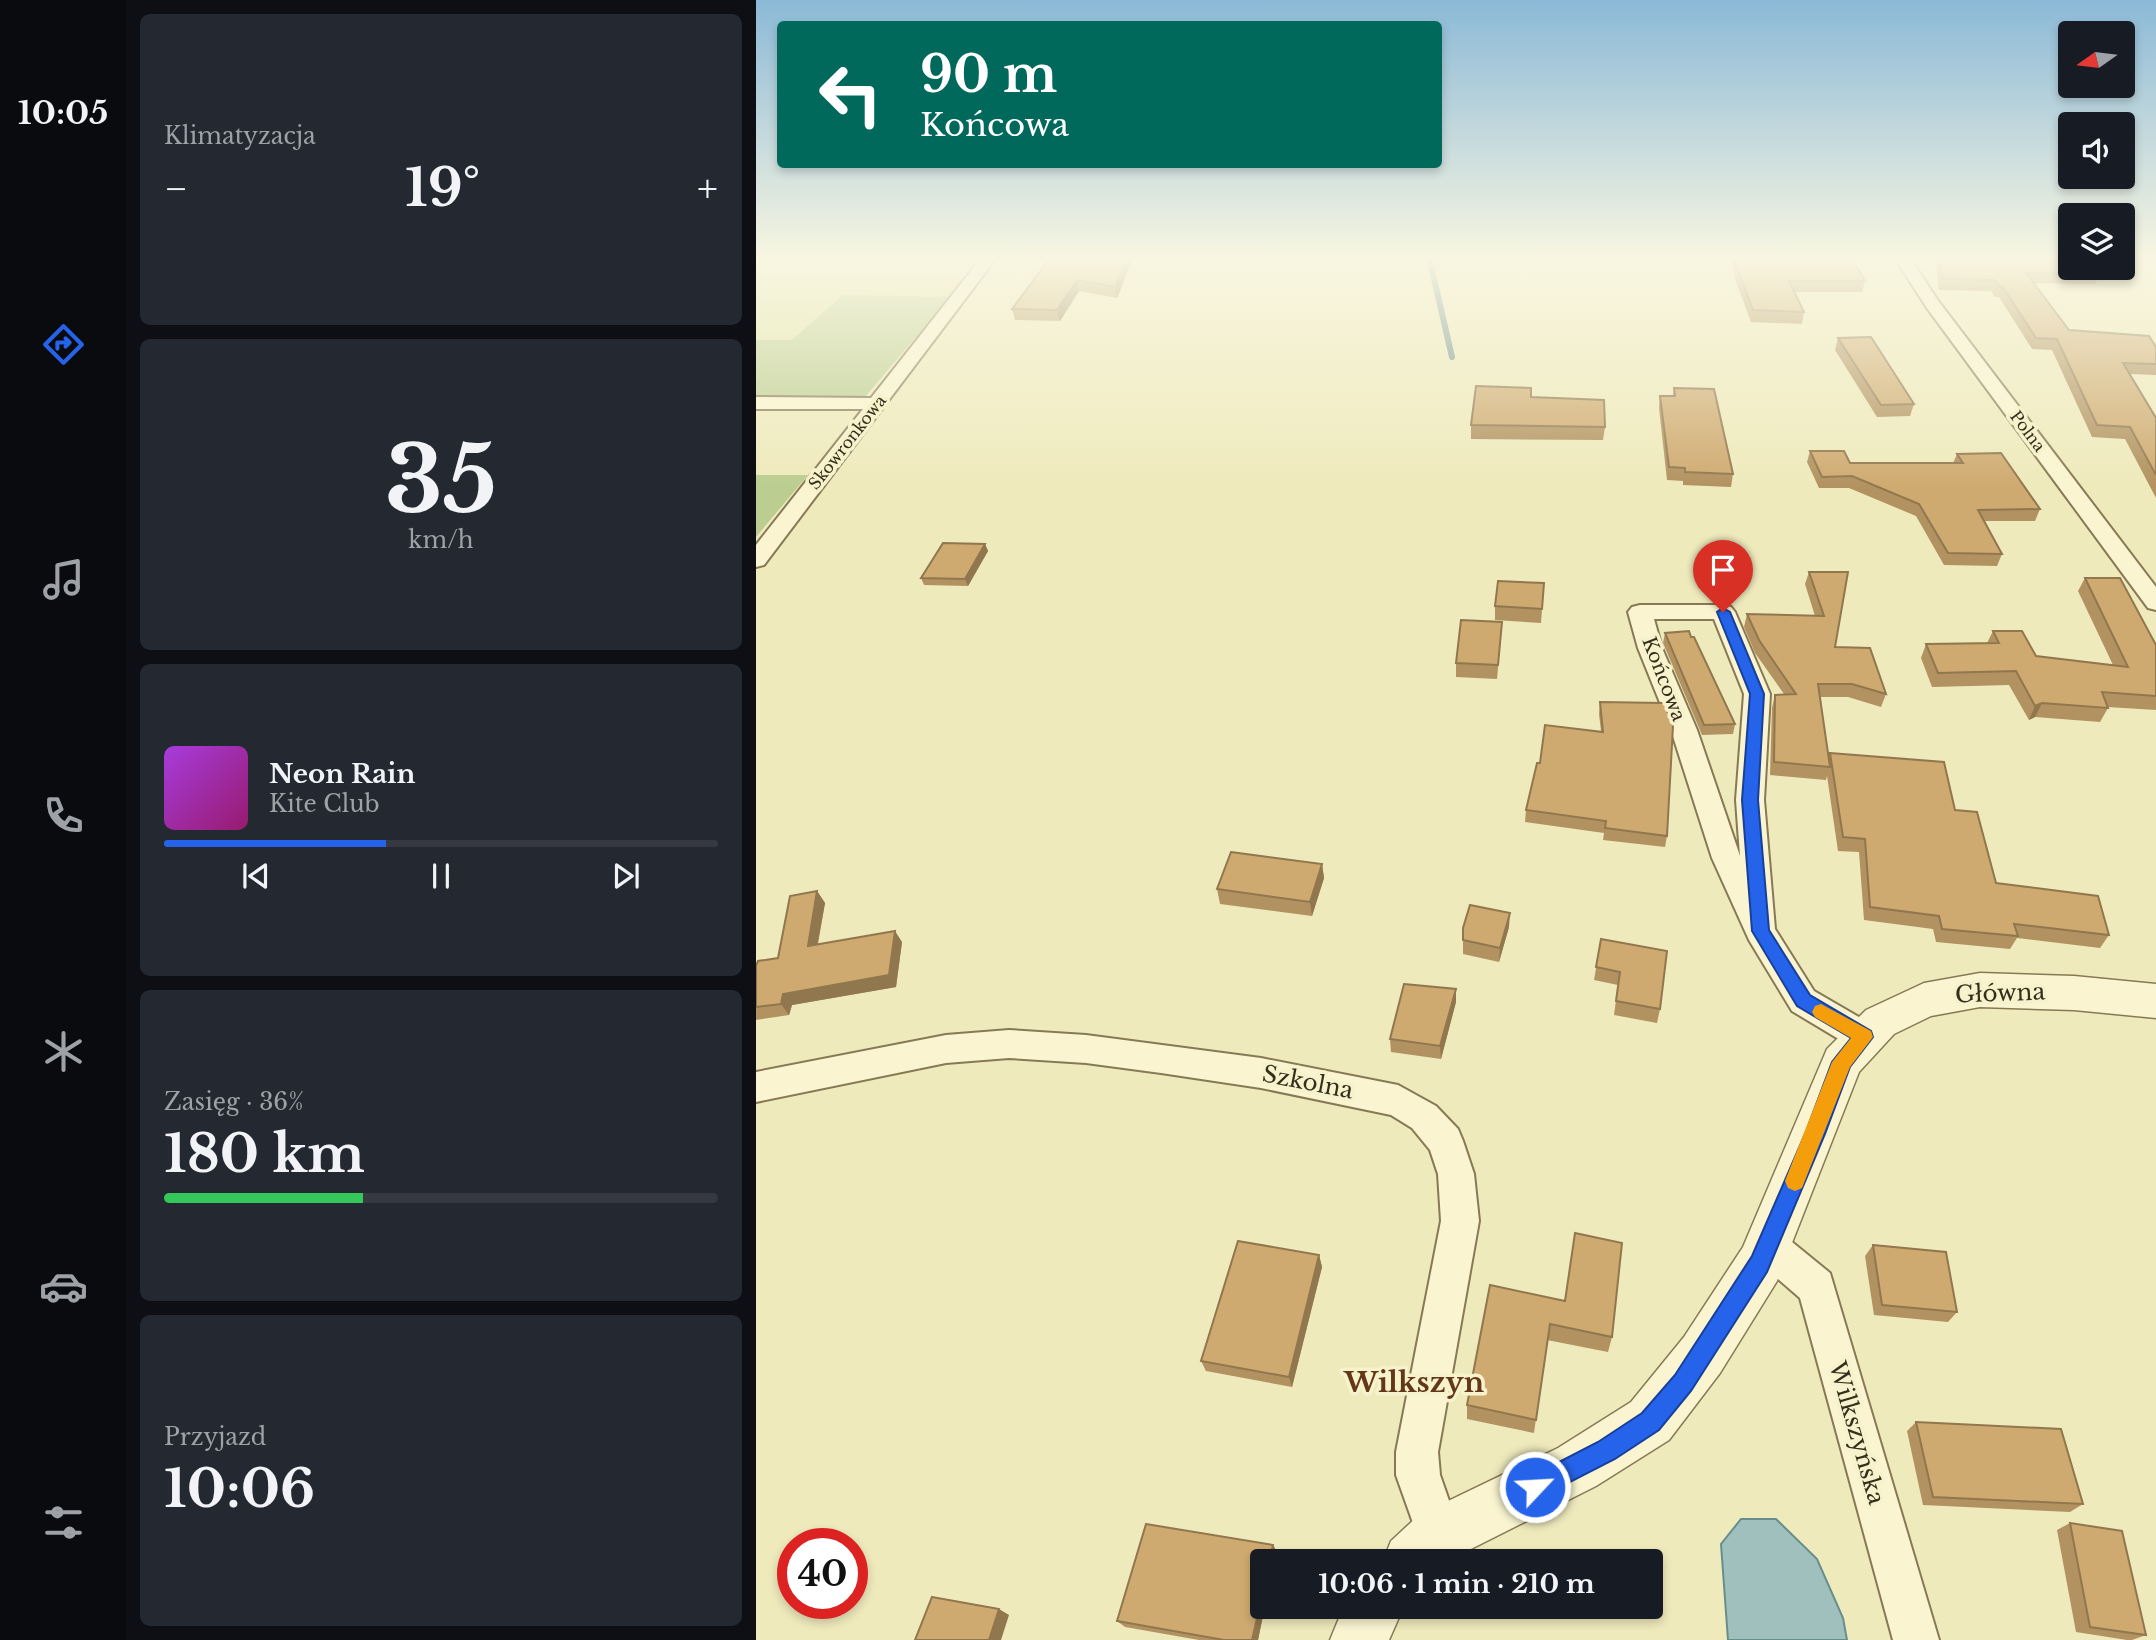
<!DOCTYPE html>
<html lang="pl">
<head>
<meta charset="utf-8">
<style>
  body { margin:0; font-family:"Libre Baskerville",serif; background:#242831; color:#f1f3f6; height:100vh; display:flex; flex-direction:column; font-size:26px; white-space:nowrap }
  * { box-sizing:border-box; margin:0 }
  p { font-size:23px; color:#9ea1a6 }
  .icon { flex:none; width:38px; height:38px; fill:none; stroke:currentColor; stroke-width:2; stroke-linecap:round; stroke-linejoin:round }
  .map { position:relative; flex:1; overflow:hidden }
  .sheet { display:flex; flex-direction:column; gap:14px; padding:14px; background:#0d0f14; width:630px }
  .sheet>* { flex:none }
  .guide { position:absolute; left:21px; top:21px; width:665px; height:147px; border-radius:7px; box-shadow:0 4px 10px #0003; background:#00695c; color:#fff; overflow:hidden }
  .needle { width:46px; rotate:256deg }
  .tools { position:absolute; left:1302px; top:21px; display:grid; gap:14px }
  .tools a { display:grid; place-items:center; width:77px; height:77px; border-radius:7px; background:#171b24; box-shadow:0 4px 10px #0003; font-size:35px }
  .speed { position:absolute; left:21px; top:1528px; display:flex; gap:14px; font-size:35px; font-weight:700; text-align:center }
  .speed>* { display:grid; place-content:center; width:91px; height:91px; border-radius:50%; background:#171b24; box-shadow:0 4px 10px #0003; line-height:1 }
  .speed .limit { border:10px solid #d22; background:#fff; color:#111 }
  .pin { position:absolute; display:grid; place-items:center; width:60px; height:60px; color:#fff; margin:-72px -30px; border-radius:50% 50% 50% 0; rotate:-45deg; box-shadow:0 0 7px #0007 }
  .pin .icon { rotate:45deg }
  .me { position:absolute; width:77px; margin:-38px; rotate:65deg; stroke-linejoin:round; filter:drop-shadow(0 0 5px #0008) }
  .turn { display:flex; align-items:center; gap:24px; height:147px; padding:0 28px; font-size:32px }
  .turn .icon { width:91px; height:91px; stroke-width:2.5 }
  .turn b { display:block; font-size:49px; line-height:60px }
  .big { font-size:52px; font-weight:700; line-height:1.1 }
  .sheet .card { flex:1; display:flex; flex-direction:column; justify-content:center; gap:10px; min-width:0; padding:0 24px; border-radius:10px; background:#242831 }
  .sheet .dial { align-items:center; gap:0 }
  .dial b { font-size:91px; line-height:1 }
  .song { display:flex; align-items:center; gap:21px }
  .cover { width:84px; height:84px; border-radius:10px; background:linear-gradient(135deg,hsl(280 70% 55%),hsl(320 70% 35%)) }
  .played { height:7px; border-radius:4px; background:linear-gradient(90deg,#2563eb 40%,#363941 40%) }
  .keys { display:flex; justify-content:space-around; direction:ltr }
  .heat { display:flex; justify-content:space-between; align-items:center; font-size:38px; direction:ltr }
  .charge { height:10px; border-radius:5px; background:linear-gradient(90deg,#34c759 36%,#363941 0) }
  .trip { position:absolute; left:494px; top:1549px; width:413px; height:70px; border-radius:7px; background:#171b24; box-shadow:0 4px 10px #0003; font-weight:700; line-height:70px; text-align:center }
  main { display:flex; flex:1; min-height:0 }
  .dock { display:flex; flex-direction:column; width:126px; justify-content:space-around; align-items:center; background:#090b0e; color:#9ea1a6 }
  .dock .icon { width:49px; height:49px }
  .dock .active { color:#2563eb }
  .dock b { font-size:32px; color:#f1f3f6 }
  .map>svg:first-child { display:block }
</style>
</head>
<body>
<main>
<nav class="dock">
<b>10:05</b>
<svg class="icon active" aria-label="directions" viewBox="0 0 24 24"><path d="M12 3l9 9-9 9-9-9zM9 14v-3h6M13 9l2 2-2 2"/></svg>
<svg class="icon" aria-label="music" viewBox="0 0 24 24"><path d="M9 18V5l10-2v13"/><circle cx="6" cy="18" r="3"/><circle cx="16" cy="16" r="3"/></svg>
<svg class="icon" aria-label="phone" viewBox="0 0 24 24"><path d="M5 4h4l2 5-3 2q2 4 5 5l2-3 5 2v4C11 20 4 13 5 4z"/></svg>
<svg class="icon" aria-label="climate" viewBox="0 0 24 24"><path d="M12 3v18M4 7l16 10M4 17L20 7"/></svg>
<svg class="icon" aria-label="car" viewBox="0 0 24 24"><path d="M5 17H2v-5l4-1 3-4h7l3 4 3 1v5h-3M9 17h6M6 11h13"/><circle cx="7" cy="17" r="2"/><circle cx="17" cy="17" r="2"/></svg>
<svg class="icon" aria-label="filters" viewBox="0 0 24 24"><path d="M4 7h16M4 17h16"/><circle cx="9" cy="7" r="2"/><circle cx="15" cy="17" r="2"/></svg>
</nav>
<section class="sheet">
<div class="card"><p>Klimatyzacja</p>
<div class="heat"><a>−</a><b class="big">19°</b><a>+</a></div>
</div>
<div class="card dial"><b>35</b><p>km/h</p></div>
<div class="card">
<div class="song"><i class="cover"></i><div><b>Neon Rain</b><p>Kite Club</p></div></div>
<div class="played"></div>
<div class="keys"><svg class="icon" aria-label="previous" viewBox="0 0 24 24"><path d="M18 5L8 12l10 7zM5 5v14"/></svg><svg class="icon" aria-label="pause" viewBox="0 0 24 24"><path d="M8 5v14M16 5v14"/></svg><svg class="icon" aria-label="next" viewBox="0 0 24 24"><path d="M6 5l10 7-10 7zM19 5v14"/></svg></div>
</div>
<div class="card"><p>Zasięg · 36%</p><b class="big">180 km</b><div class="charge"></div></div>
<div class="card"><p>Przyjazd</p><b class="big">10:06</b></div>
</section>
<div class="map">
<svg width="1400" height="1640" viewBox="0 0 1400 1640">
  <rect width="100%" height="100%" fill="#efeabc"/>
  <path fill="#e3e5aa" d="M0 257H225L194 297 87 295 36 340H0Z"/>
  <path fill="#bbcd90" d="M87 295 194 297 109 397 0 396V340H36Z
    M0 475H52L0 537Z"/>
  <path fill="#a0c0bd" stroke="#688e8c" stroke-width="2" d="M985 1519H1020L1061 1559 1087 1618 1091 1640H972L965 1544Z"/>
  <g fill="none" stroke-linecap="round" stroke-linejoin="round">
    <path stroke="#688e8c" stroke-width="6" d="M673 257 696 357"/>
    <g stroke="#877955" stroke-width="4">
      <path id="minor" d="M226 257H241L8 565 0 567V545L107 409H0V397L115 398Z
        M1138 257H1153L1183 302 1400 587V610L1392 608 1171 308Z
        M884 605H967L975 607 979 612 1014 694 1008 800 1019 929 1058 991 1120 1027 1125 1037 1120 1047 1108 1051 1096 1047 1036 1011 993 940 956 858 915 730 882 648 872 612 876 607ZM898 619H958L988 694 980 800 984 856 941 730 906 648Z
        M253 1030 330 1035 505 1058 642 1085 680 1106 702 1129 707 1141 718 1174 723 1221 682 1452 684 1475 705 1535 699 1551 683 1557 667 1551 640 1475V1452L685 1221 682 1174 674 1150 656 1128 635 1115 505 1088 405 1073 330 1063 253 1058 190 1063 0 1102V1072L190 1035Z
        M1012 1227 1025 1233 1074 1273 1183 1640H1137L1044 1298 999 1259 993 1246 999 1233Z"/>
    </g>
    <g stroke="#877955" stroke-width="3">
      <path id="tertiary" d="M1224 973 1318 976 1400 984V1018L1318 1010 1224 1007 1175 1016 1138 1034 1103 1072 1021 1281 964 1373 913 1440 840 1486 703 1555 696 1561H627L635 1541 663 1515 802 1448 875 1402 928 1337 987 1247 1071 1049 1110 1010 1168 983Z
        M588 1606H648L633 1640H574Z"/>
    </g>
    <use href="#minor" fill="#faf5d0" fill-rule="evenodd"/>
    <use href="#tertiary" fill="#faf5d0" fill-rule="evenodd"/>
  </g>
  <path fill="#b29260" d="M295 257H374L375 263 361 298 323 291 304 321 259 320 256 309Z
    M974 257H1095L1109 281 1106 292H1038L1048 312 1046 324 995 322 979 279Z
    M1179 257H1314L1343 274 1339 284 1278 283 1313 330 1400 347V375L1374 374 1400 418V498L1369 439 1336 437 1296 350 1276 349 1243 297H1239L1235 291 1183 290Z
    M1082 338 1158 404 1154 416 1121 417 1079 350Z
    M918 388 977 474 975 487 927 485V481L911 480 903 408 904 396H917Z
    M775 397 849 427 847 440 715 439V425Z
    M1054 451 1094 463H1197L1201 454 1284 509 1279 521H1229L1246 554 1241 566 1188 565 1160 516 1093 488H1063L1051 462Z
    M229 544 232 551 212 586 168 585 165 578Z
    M1053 572 1079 647 1130 694 1125 707 1092 697H1064L1073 758 1074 753 1199 810 1240 883 1353 935 1344 948 1261 938 1254 949 1180 942 1177 929 1108 920 1103 852 1082 851 1071 776 1070 780 1014 775 1016 708 1019 695 1028 694 999 653 988 627 991 614 1059 616 1049 584Z
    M1329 578 1400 645V710L1351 707 1352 708 1344 722 1279 717 1273 720 1253 685 1176 687 1165 658 1170 644 1231 643 1237 631 1280 656 1357 665 1322 591Z
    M788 583 785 623 739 620V606Z
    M909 633 979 724 977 734 946 735 907 643Z
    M745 636 741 679 700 677V663Z
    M844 702 911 836 909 847 847 840 848 833 769 822 770 810 784 763 845 731 843 714Z
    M566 864 568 878 556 916 464 904 461 889Z
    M61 891 69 903 62 944 146 942 140 987 36 1005 33 1015 0 1020V966L22 958Z
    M753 927 743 962 707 954V928Z
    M845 939 904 1009 901 1023 858 1015 862 985 838 980Z
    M700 1002 685 1059 635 1052 634 1039Z
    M819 1233 856 1337 852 1352 791 1340 778 1433 711 1419V1405L809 1300Z
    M1117 1245 1201 1312 1192 1322 1118 1315 1109 1256Z
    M563 1255 566 1267 536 1387 450 1371 445 1361Z
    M1160 1422 1327 1504 1314 1512 1167 1505 1151 1431Z
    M1314 1523 1390 1635 1376 1640H1371L1320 1632 1301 1530Z
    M517 1545 521 1552 519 1561H506V1606H509L502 1640H443L369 1627 361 1621Z"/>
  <path fill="#91774e" d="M371 257H374L375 263 361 298 359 287Z
    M321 280 323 291 304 321 301 310Z
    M229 544 232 551 212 586 209 579Z
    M1286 703 1279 717 1273 720 1279 706Z
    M566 864 568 878 556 916 554 902Z
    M61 891 69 903 59 957 52 946Z
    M754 913 753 927 743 962 744 948Z
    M139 931 146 942 140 987 36 1005 33 1015 25 1004 27 994Z
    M700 989V1002L685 1059 684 1046Z
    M563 1255 566 1267 536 1387 533 1377Z
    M517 1545 521 1552 519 1561H513Z
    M506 1597V1606H509L502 1640H496Z
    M243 1609 253 1615 245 1640H233Z"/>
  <path fill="#cfaa70" stroke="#91774e" stroke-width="2" d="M295 257H371L359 287 321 280 301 310 256 309Z
    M978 257H1095L1109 281H1033L1048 312 997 310 981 268Z
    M1183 257H1314V268H1338L1343 274 1270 273 1313 330 1393 336 1400 347V364L1367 363 1400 418V475L1374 427 1341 425 1301 339 1280 338 1246 286H1243L1238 280 1187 279Z
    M1115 337 1158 404 1125 405 1082 338Z
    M720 386 775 388V397L848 400 849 427 715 425Z
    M918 388 958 389 977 474 929 472V468L913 467 904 396H919Z
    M1054 451H1088L1094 463H1207L1201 454 1245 453 1284 509 1222 510 1246 554 1192 553 1163 504 1096 476 1066 477Z
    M187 543 229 544 209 579 165 578Z
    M1053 572H1092L1079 647 1114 648 1130 694 1096 684H1062L1074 767 1018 762 1019 695 1040 694 1003 640 991 614 1068 616Z
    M1329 578H1364L1400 645V696L1346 692 1352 708 1286 703 1279 706 1260 671 1182 673 1170 644 1243 643 1237 631H1266L1280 656 1372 667Z
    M742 581 788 583 786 609 739 606Z
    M705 620 746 622 742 665 700 663Z
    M933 631 935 637H938L979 724 948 725 909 633Z
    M844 702 908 703 917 726 911 836 849 828 850 821 770 810 781 763H784L789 725 847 732Z
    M1074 753 1188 762 1199 810 1221 812 1240 883 1342 896 1353 935 1258 924 1262 936 1186 929 1183 916 1114 907 1109 839 1087 837Z
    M475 852 566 864 554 902 461 889Z
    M61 891 52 946 139 931 133 975 27 994 25 1004 0 1007V966L2 961 22 958 34 896Z
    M714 905 754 913 744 948 707 940V928Z
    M845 939 911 951 904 1009 860 1001 864 972 840 967Z
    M648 984 700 989 684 1046 634 1039Z
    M819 1233 866 1243 856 1337 794 1324 780 1420 711 1405 734 1285 809 1301Z
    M482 1241 563 1255 533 1377 445 1361Z
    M1117 1245 1190 1252 1201 1312 1126 1305Z
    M1160 1422 1305 1429 1327 1504 1177 1497Z
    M1314 1523 1366 1531 1390 1635 1334 1627Z
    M390 1524 517 1545 513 1561H506V1597L496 1640H468L361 1621Z
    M176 1597 243 1609 233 1640H159Z"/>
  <linearGradient id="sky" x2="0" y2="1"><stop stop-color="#8bb9d7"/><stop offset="0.53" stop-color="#f8f6e1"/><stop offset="1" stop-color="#f8f6e1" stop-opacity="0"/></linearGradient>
  <rect width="1400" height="487" fill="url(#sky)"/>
  <path fill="#2563eb" stroke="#184099" stroke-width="2" d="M967 608 974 612 1008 694 1002 800 1013 930 1054 995 1115 1031 1117 1037 1094 1067 1069 1134 1011 1272 935 1391 903 1430 859 1459 779 1500 770 1496 766 1487 770 1479 842 1442 886 1413 919 1375 996 1256 1049 1134 1076 1062 1095 1038 1041 1006 996 931 986 800 994 694 961 612Z"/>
  <path fill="#f59e0b" d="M1065 1004 1115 1031 1117 1037 1094 1067 1046 1188 1039 1191 1032 1188 1029 1181 1076 1062 1095 1038 1059 1017 1056 1012 1059 1006Z"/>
  <g text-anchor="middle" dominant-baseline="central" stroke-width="7" stroke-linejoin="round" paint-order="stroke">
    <g font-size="16" fill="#362d1b" stroke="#f6f2cc">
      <text transform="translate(1272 431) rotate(53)">Polna</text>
      <text transform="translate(91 442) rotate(-52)">Skowronkowa</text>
    </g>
    <g font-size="19" fill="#362d1b" stroke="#f6f2cc">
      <text transform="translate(908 679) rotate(69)">Końcowa</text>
    </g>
    <g font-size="23" fill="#362d1b" stroke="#f6f2cc">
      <text transform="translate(1244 993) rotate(-2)">Główna</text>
      <text transform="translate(552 1082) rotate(11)">Szkolna</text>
      <text transform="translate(1101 1433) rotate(74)">Wilkszyńska</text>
    </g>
    <g font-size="28" font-weight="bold" fill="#643718" stroke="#f6f2cc">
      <text x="658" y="1382">Wilkszyn</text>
    </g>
  </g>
</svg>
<div class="tools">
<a><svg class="needle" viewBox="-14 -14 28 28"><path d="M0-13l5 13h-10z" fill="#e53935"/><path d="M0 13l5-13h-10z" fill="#9ea1a6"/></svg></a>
<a><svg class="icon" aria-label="sound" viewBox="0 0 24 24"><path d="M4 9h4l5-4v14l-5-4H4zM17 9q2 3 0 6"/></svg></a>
<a><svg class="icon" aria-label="layers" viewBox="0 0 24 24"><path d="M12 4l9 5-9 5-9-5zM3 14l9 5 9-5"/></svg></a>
</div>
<div class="speed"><div class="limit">40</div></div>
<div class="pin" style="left:967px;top:612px;background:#d93025"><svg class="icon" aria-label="arrive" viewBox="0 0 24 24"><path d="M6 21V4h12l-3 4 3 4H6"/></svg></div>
<svg class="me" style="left:779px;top:1487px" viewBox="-20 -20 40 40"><circle r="17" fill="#2563eb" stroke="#fff" stroke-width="3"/><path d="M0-11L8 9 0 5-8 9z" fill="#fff"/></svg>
<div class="trip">10:06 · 1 min · 210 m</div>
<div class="guide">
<div class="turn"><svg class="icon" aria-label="left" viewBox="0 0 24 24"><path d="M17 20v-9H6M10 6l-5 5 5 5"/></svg><div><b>90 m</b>Końcowa</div></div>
</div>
</div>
</main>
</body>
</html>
